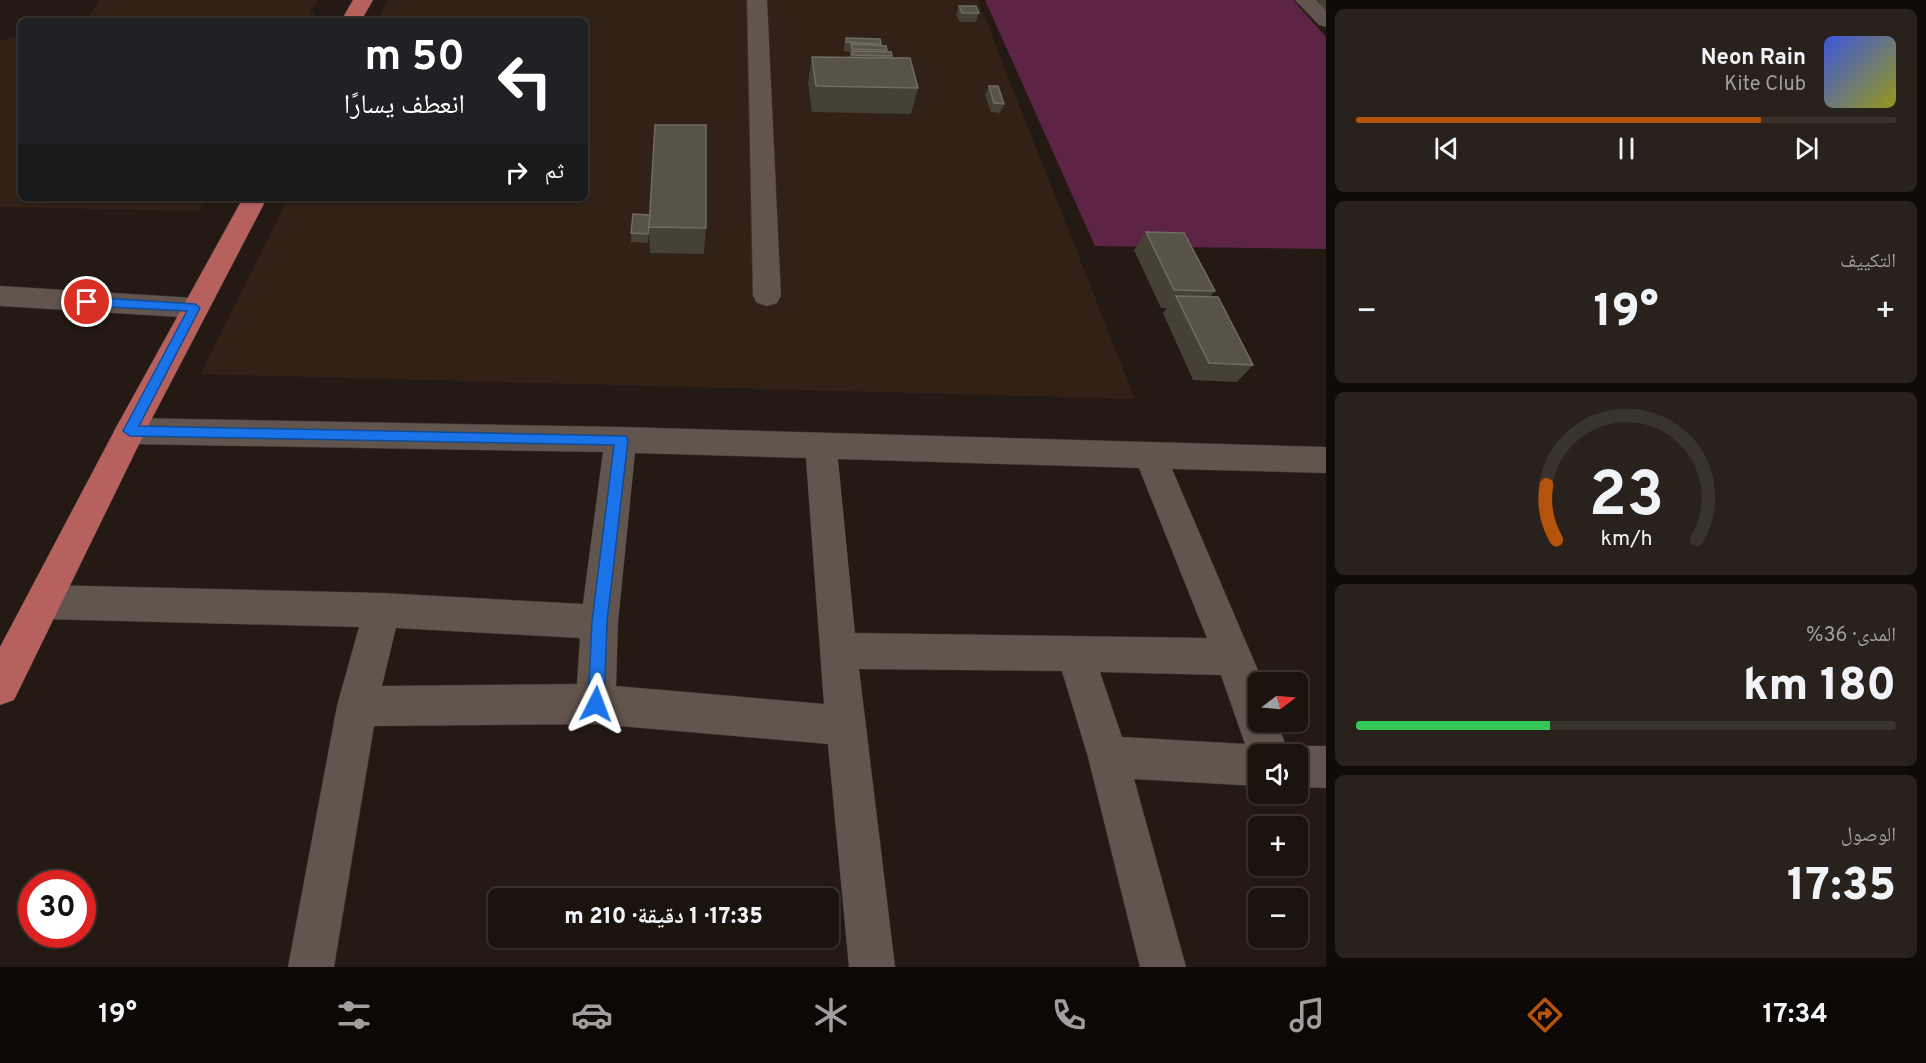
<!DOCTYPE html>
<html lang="ar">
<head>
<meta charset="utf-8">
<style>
  body { margin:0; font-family:Overpass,"Noto Naskh Arabic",sans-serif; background:#28211c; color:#f1f3f6; direction:rtl; height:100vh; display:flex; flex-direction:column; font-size:22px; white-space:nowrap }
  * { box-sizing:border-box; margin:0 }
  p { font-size:20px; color:#a09e9e }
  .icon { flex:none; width:33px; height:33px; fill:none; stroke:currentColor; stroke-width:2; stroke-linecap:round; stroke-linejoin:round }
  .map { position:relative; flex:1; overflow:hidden; direction:ltr }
  .details { display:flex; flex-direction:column; gap:9px; padding:9px; background:#0f0b08; width:600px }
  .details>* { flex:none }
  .guide { position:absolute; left:18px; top:18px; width:570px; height:183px; border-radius:9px; box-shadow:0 2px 4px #0004,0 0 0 2px #39332e; direction:rtl; background:#202124; color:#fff; overflow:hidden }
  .needle { width:39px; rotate:74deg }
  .buttons { position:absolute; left:1248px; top:672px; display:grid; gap:12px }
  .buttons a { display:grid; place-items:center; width:60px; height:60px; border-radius:9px; background:#1b140e; box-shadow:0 2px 4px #0004,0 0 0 2px #39332e; font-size:30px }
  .speed { position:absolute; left:18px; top:870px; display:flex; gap:12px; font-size:30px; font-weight:700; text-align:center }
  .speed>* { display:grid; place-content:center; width:78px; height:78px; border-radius:50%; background:#1b140e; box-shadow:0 2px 4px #0004,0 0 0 2px #39332e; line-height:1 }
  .speed .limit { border:9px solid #d22; background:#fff; color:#111 }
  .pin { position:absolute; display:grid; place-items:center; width:51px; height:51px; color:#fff; margin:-26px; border:3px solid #fff; border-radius:50%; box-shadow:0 2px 6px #0007 }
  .me { position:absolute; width:66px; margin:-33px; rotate:3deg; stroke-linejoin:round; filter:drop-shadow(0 0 4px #0008) }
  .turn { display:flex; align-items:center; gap:21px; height:126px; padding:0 24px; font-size:27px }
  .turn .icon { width:78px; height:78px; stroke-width:2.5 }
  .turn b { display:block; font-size:42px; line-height:51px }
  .then { display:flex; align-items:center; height:57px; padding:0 24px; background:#0003; gap:12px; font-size:22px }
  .big { font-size:45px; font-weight:800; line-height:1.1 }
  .details .tile { flex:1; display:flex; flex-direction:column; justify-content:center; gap:9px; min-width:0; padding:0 21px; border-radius:9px; background:#28211c }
  .details .dial { align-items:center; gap:0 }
  .dial svg { height:156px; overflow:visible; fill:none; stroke:#39332e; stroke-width:7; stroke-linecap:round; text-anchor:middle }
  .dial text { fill:#f1f3f6; stroke:none }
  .song { display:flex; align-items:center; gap:18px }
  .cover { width:72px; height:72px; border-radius:9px; background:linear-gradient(135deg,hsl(230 70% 55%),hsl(60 70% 35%)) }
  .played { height:6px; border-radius:3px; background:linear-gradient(90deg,#b45309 75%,#39332e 75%) }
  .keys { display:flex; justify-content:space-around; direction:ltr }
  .heat { display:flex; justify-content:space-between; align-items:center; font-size:33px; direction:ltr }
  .charge { height:9px; border-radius:4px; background:linear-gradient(90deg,#34c759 36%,#39332e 0) }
  .trip { position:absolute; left:488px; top:888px; width:351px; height:60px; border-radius:9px; background:#1b140e; box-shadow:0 2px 4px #0004,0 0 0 2px #39332e; font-weight:800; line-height:60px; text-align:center; direction:rtl }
  .tab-bar { display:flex; height:96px; justify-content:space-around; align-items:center; background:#0b0806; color:#a09e9e }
  .tab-bar .icon { width:42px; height:42px }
  .tab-bar .on { color:#b45309 }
  .tab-bar b { font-size:27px; color:#f1f3f6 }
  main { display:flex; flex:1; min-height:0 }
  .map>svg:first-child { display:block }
</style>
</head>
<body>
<main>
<section class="details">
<div class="tile">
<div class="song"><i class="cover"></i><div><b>Neon Rain</b><p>Kite Club</p></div></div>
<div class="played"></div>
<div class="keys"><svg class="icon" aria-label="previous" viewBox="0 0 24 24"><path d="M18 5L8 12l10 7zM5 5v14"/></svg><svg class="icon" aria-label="pause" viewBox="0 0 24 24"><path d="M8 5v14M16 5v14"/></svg><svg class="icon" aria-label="next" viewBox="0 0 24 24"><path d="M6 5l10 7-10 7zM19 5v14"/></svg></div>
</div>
<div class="tile"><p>التكييف</p>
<div class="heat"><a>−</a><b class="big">19°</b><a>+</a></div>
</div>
<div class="tile dial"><svg viewBox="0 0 100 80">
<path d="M14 69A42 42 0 1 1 86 69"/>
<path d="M14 69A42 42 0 0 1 9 41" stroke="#b45309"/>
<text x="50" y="56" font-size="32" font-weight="700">23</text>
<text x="50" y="72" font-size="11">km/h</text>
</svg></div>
<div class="tile"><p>المدى · 36%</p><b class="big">180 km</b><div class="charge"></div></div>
<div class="tile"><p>الوصول</p><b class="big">17:35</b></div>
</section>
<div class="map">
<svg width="1326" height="967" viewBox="0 0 1326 967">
  <rect width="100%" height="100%" fill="#241a13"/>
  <path fill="#312117" d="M99 0H318L310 11 315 14 311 21H77L90 14Z
    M387 0H978L1135 399 200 374 288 198H585V21H377Z
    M21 36V198H206L198 211 0 207V41Z"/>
  <path fill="#5e2446" d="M985 0H1293L1326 37V249L1095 246Z"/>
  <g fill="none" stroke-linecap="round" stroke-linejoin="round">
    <g stroke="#3b3330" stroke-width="1">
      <path id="minor" d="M747 0H767L781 296 777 303 767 306 757 303 753 296Z
        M1295 0H1316L1326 10V27L1319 25Z
        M0 286 195 298 205 301 209 308 205 315 195 318 0 306Z
        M130 418 621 427 1326 447V473L1172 469 1263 682H1258V722H1277L1288 751 1298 746H1326V788L1298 787V754H1258V786L1134 779 1186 967H1140L1088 757 1062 671 859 669 895 967H849L828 744 596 724 374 726 334 967H288L337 706 359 627 44 619 31 614 26 602 31 590 44 585 382 593 583 604 603 452 130 444 119 440 114 431 119 422ZM635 453 806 458 824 704 616 686 618 622ZM838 459 1139 468 1207 638 855 633ZM396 628 580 638 577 684 382 686ZM1100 672 1221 675 1245 744 1122 737Z"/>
    </g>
    <g stroke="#3b3330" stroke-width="1">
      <path id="major" d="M353 0H373L361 21H341Z
        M243 198H267L145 432 14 700 0 705V647L119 422Z"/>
    </g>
    <use href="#minor" fill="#61554d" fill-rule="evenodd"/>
    <use href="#major" fill="#b7615f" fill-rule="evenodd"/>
  </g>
  <path fill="#454135" d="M1317 0H1326V10Z
    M959 6 979 13 976 22H960L956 15Z
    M846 38 881 44 880 46 887 50 886 52 892 56 891 58 918 88 911 114 812 112 808 83 812 57H850V52L844 51V47Z
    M989 86 1004 104 1000 113 991 112 985 95Z
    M633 214 706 228 704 254 650 253 649 229 648 243 631 242V233Z
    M1146 232 1215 291 1210 297 1253 365 1237 382 1193 380 1163 313 1167 308H1161L1134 250Z"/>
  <path fill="#585349" stroke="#706c62" stroke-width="1.5" d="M959 6H976L979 13H962Z
    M846 38 880 39 881 44 846 42Z
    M851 44 886 46 887 50 852 49Z
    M852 51 891 52 892 56 852 55Z
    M812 57 910 58 918 88 816 86Z
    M989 86H998L1004 104 994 103Z
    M655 125H706V228L649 227Z
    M633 214 650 215 648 234 631 233Z
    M1146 232 1184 233 1215 291 1174 290Z
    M1176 296 1218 297 1253 365 1209 363Z"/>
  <path fill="#1a73e8" stroke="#114b97" stroke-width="1.5" d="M87 297 195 304 200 308 139 426 626 436 628 440 607 622 604 704 601 709 596 712 590 709 588 704 592 622 614 445 130 436 123 431 187 311 87 306 81 302Z"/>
</svg>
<div class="buttons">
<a><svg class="needle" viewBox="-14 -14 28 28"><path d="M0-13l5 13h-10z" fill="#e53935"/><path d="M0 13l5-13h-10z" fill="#a09e9e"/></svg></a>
<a><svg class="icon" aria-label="sound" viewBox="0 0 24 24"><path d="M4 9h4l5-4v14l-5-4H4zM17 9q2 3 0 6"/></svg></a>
<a>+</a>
<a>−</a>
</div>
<div class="speed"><div class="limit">30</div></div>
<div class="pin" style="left:87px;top:302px;background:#d93025"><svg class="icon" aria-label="arrive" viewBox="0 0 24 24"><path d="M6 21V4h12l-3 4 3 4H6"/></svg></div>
<svg class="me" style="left:596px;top:704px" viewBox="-20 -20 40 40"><path d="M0-17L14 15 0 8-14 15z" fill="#1a73e8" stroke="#fff" stroke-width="4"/></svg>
<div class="trip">17:35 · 1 دقيقة · 210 m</div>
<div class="guide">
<div class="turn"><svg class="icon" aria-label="left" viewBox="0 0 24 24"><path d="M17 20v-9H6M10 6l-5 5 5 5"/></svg><div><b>50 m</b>انعطف يسارًا</div></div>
<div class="then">ثم<svg class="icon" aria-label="right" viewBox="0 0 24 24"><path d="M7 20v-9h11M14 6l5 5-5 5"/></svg></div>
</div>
</div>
</main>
<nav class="tab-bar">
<b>17:34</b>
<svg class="icon on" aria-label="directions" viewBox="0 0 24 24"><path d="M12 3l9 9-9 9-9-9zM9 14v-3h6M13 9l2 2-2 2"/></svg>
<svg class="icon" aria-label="music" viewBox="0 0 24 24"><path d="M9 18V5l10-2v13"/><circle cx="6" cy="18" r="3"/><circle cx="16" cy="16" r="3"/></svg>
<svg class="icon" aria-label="phone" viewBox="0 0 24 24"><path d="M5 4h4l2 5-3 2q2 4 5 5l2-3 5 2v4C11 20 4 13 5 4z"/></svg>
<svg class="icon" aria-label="climate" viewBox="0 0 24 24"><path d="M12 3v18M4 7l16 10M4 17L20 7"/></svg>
<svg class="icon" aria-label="car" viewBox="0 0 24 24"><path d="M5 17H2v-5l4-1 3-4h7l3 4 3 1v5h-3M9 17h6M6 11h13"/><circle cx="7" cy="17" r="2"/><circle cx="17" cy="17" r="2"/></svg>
<svg class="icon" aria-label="filters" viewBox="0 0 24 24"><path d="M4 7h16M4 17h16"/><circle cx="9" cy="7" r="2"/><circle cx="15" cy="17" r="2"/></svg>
<b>19°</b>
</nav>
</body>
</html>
